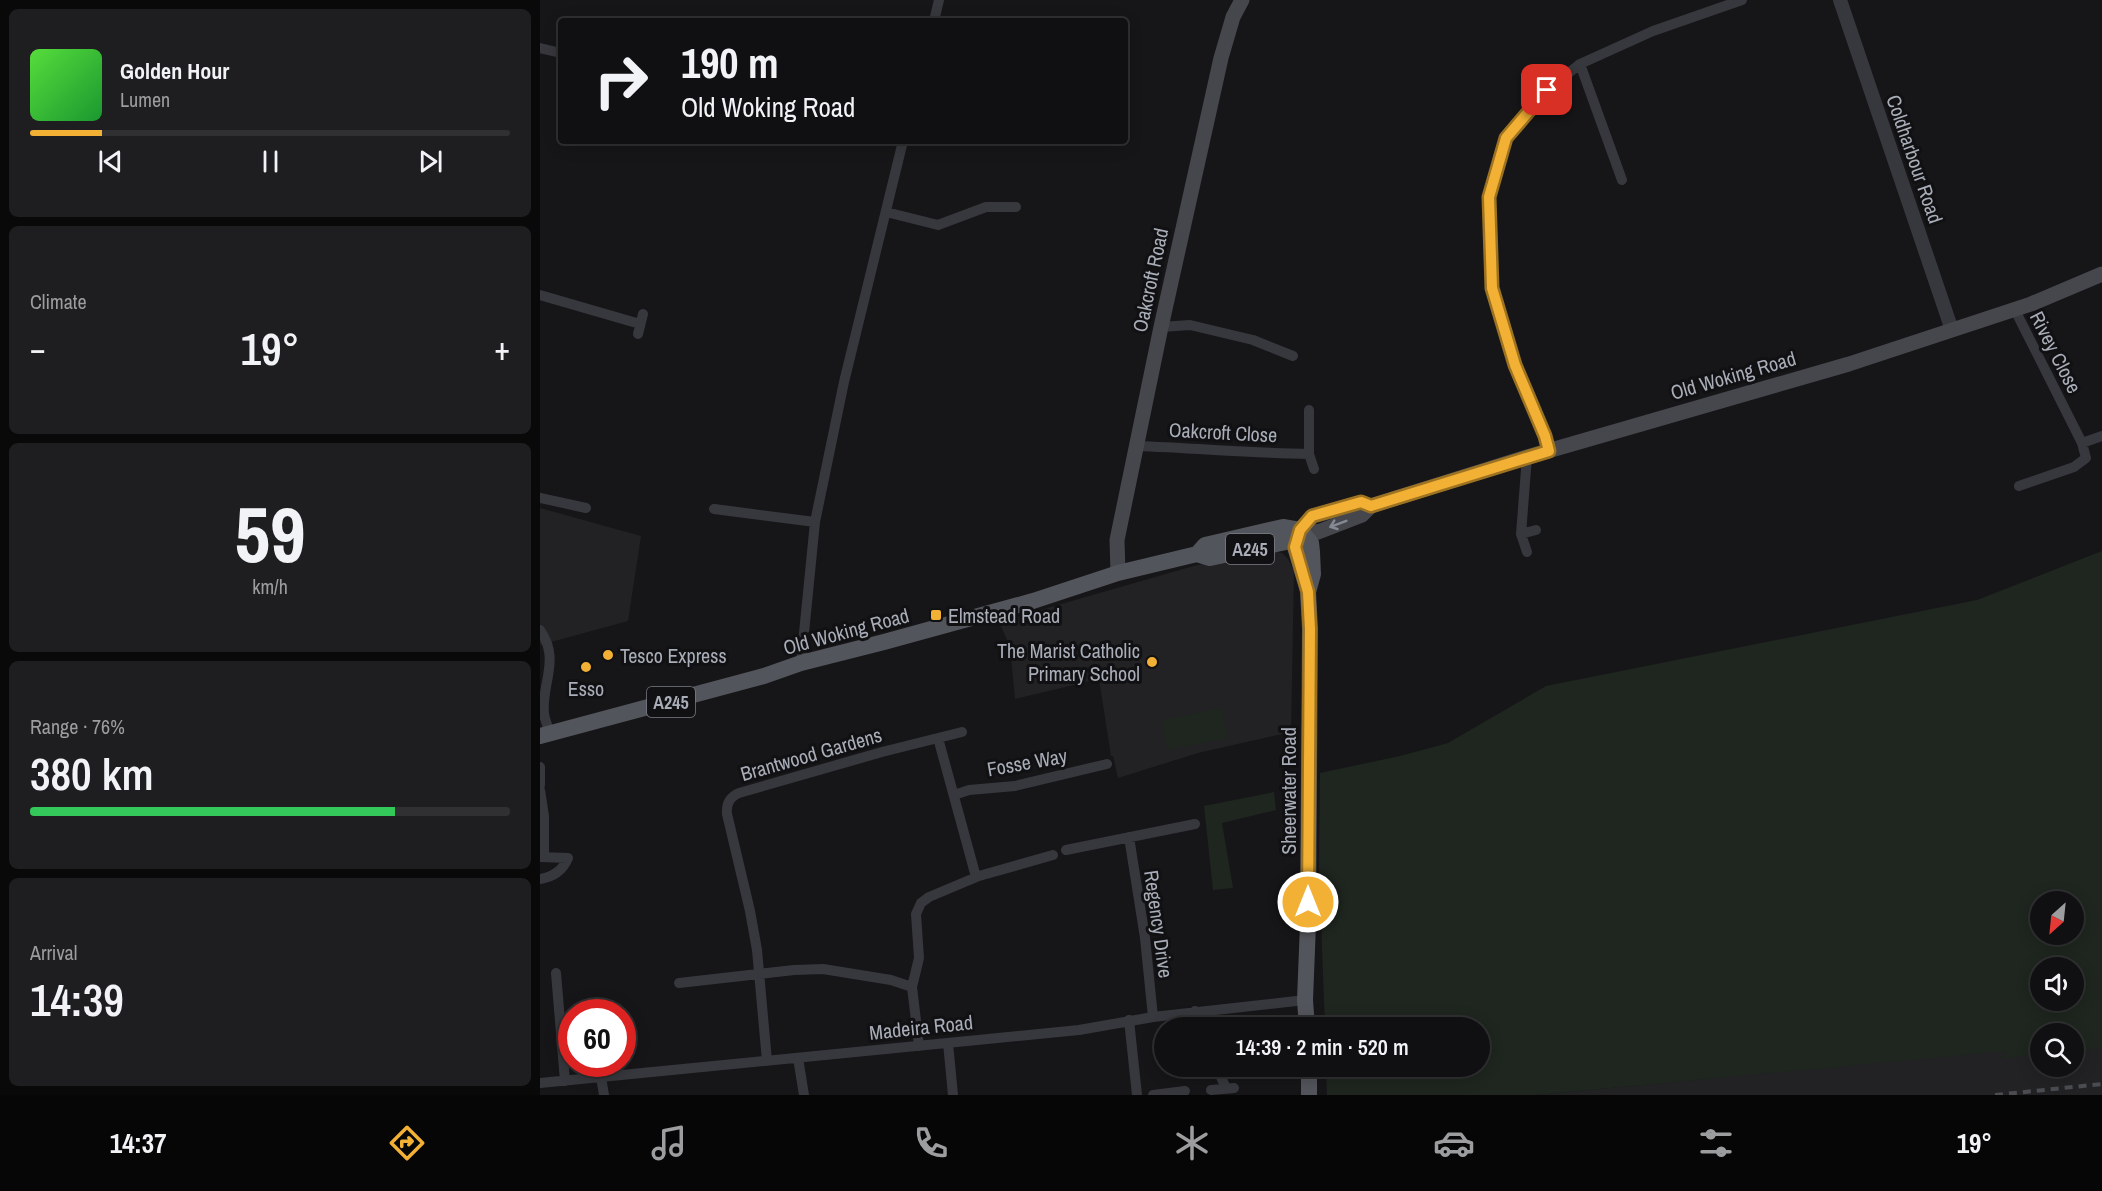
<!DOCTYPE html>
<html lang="en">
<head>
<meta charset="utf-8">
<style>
  body { margin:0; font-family:"Archivo Narrow",sans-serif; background:#1e1e20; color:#f1f3f6; height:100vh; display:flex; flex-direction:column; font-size:22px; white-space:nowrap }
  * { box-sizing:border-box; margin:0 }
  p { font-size:20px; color:#9c9d9f }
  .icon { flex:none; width:33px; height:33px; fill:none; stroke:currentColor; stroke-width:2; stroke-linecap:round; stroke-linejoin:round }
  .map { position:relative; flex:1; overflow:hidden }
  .sheet { display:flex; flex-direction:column; gap:9px; padding:9px; background:#09090a; width:540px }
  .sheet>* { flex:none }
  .banner { position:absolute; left:18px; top:18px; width:570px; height:126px; border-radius:6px; box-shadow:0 3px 15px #0003,0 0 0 2px #303032; background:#101012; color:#f1f3f6; overflow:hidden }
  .needle { width:39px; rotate:207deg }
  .tools { position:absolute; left:1490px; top:891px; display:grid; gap:12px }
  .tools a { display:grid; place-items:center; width:54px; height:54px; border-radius:50%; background:#101012; box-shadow:0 3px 15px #0003,0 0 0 2px #303032; font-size:30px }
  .speed { position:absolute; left:18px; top:999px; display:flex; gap:12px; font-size:30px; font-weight:700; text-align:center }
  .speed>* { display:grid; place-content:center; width:78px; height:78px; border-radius:50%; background:#101012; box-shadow:0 3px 15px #0003,0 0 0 2px #303032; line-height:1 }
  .speed .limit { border:9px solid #d22; background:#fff; color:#111 }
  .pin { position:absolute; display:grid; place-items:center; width:51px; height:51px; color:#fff; margin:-26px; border-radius:12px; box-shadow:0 3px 9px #0006 }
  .me { position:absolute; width:66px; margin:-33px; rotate:0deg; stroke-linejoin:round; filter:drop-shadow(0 0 4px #0008) }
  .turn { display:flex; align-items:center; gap:21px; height:126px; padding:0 24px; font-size:27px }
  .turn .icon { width:78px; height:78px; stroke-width:2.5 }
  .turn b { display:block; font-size:42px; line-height:51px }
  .big { font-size:45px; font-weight:600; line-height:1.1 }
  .sheet .tile { flex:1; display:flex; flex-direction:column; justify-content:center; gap:9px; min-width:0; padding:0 21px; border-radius:9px; background:#1e1e20 }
  .sheet .dial { align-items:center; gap:0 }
  .dial b { font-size:78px; line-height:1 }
  .song { display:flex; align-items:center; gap:18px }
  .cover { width:72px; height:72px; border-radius:9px; background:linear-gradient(135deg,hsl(110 70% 55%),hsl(130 70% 35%)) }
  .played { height:6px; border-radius:3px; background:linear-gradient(90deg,#f2b134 15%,#303032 15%) }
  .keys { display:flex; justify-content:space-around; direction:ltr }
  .heat { display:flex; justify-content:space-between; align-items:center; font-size:33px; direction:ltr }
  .charge { height:9px; border-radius:4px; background:linear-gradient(90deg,#34c759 76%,#303032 0) }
  .trip { position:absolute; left:614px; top:1017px; width:336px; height:60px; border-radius:30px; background:#101012; box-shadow:0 3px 15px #0003,0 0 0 2px #303032; font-weight:600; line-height:60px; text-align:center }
  .tabs { display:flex; height:96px; justify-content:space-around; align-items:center; background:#060607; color:#9c9d9f }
  .tabs .icon { width:42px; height:42px }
  .tabs .on { color:#f2b134 }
  .tabs b { font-size:27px; color:#f1f3f6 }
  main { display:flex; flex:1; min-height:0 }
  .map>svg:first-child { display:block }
</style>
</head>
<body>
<main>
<section class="sheet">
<div class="tile">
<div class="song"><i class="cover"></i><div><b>Golden Hour</b><p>Lumen</p></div></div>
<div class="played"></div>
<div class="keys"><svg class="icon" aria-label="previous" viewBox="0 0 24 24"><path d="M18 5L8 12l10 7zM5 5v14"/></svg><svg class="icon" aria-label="pause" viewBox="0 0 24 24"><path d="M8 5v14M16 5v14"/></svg><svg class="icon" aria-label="next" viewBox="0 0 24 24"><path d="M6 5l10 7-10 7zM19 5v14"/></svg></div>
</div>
<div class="tile"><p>Climate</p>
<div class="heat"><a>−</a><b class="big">19°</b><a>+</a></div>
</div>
<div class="tile dial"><b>59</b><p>km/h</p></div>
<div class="tile"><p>Range · 76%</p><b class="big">380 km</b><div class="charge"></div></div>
<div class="tile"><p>Arrival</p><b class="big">14:39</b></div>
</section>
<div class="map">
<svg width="1562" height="1095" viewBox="0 0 1562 1095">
  <rect width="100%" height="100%" fill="#161618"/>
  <path fill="#222225" d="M0 508 101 536 88 621 0 645Z
    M732 551 742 553 748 559 754 571 751 732 658 753 578 778 573 756H571L559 679 475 699 470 646 459 622 657 565Z
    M1562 1041V1095H996L1500 1047V1066H1533V1044Z"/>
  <path fill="#1e261f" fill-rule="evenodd" d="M1562 551V1048L1533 1051V1034H1500V1054L1460 1059 1467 1051 996 1095H787L786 1067 939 1066V1028L785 1027 779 868 780 773 860 756 908 743 1006 686 1437 600ZM1500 902H1533V934H1500ZM1500 968H1533V1000H1500Z
    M681 708 687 738 628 750 622 720Z
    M734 792 736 810 682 823 693 888 673 890 664 806Z"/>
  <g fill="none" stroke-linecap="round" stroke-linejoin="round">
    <path stroke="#37383d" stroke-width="10" d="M394 21 399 0
      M0 48 21 53
      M1040 64 1082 180
      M346 212 398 225 446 207H476
      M0 295 100 324
      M1475 310 1542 443 1562 436
      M621 327 650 325 713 340 753 356
      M98 334 103 314
      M769 410V454L774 469
      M596 446C654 448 711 453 769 454
      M1009 451 1005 436 975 365 952 288 949 197 966 138 1007 90 1040 64 1113 31 1202 0
      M987 457 981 534 987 552
      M1479 486 1534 467 1546 458 1542 443
      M0 498 46 508
      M174 509 275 522
      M981 534 996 530
      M0 630C21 660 1 683 4 714 5 720 8 727 10 733
      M261 663 275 522 304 382 363 141
      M398 738 436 877
      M0 767V785
      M0 790 4 816V856
      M414 795 429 790 475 786 567 764
      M589 837 605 938 613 1017
      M526 850 655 824
      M0 857 28 858C23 870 13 877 0 879
      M16 973 25 1081
      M139 983 254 970 283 969 351 980 372 987
      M655 1011 657 1028
      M589 1020 597 1095
      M408 1043 413 1095
      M379 1046 372 987 379 958 376 914 381 903 389 897 439 876 513 855
      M258 1058 264 1095
      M227 1061 217 950 210 911 187 814C186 803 190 797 199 793L342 752 422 732
      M667 1066 680 1075 686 1088
      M61 1077 64 1095
      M0 1083 539 1030 613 1017 765 1000
      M671 1090 694 1088
      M613 1095 645 1091"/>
    <path stroke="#37383d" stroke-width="14" d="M1300 0 1412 330"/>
    <path stroke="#45474d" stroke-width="15" d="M760 530 778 532 822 515 831 506 987 457 1309 364 1491 304 1562 274
      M760 530 773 516 821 503 831 506
      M578 573 577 540 621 327 681 58 693 17 702 0"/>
    <path stroke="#53555c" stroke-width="16" d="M760 530 771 543 772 552 773 574 768 592 770 629 768 924 765 1000 767 1028
      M760 530 755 547 768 591
      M657 554 670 558 746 542 760 530
      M0 736 224 676 261 663 344 642 493 601 578 573 657 554 665 545 734 529 743 527 760 530
      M769 1066V1095"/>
    <path stroke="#4a4c52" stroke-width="4" stroke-dasharray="8 6" stroke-linecap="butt" d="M1455 1095 1562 1084"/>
  </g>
  <defs><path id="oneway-shaft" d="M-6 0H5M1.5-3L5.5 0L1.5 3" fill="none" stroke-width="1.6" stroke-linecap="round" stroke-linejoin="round" transform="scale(1.5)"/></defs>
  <use stroke="#858993" href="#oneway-shaft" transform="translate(798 524) rotate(159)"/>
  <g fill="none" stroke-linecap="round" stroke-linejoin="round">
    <g stroke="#9d7322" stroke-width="15">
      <path id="route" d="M768 902 770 629 768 592 755 547 760 530 772 516 821 502 831 506 1009 451 1005 436 975 365 952 288 949 197 966 138 1007 90"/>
    </g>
    <use href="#route" stroke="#f2b134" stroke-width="10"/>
  </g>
  <g fill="#f2b134" stroke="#111113" stroke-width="2">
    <rect x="390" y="609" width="12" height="12" rx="3"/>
    <circle cx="68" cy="655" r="6"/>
    <circle cx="612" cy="662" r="6"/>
    <circle cx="46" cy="667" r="6"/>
  </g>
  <g text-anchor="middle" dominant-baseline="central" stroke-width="6" stroke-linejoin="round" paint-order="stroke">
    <g fill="#111113" stroke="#7b7e86" stroke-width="1.5">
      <rect x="686" y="534" width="48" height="30" rx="4.5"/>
      <rect x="107" y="687" width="48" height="30" rx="4.5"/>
    </g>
    <g font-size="18" font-weight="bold" fill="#a8adb8">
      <text x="710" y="549">A245</text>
      <text x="131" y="702">A245</text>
    </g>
    <g font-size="20" fill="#a8adb8" stroke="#111113">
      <text transform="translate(1375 159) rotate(71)">Coldharbour Road</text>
      <text transform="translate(610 280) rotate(-78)">Oakcroft Road</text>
      <text transform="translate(1516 352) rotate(63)">Rivey Close</text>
      <text transform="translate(1193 375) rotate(-16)">Old Woking Road</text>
      <text transform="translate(683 432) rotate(3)">Oakcroft Close</text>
      <text transform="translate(306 631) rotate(-15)">Old Woking Road</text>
      <text transform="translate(271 754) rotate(-16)">Brantwood Gardens</text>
      <text transform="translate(487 762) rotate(-10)">Fosse Way</text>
      <text transform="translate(748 791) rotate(-90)">Sheerwater Road</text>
      <text transform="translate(619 924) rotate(82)">Regency Drive</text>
      <text transform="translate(381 1027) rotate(-6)">Madeira Road</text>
    </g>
    <g font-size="20" fill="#a8adb8" stroke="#111113" text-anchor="start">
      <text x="408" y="615">Elmstead Road</text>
      <text x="600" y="650" text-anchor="end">The Marist Catholic<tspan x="600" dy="23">Primary School</tspan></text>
      <text x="80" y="655">Tesco Express</text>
      <text x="46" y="688" text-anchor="middle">Esso</text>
    </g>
  </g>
</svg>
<div class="tools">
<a><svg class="needle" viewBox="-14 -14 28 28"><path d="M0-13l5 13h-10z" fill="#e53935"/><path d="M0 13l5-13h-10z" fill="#9c9d9f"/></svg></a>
<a><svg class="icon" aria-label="sound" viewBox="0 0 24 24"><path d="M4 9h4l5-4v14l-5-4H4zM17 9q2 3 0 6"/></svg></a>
<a><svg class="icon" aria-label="search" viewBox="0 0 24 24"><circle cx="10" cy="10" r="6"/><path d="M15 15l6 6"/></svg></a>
</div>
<div class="speed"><div class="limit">60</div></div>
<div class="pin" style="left:1007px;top:90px;background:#d93025"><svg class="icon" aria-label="arrive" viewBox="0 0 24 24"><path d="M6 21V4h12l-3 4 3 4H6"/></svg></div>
<svg class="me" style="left:768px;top:902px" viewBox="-20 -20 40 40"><circle r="17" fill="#f2b134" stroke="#fff" stroke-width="3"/><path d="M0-11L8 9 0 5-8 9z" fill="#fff"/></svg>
<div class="trip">14:39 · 2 min · 520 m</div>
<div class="banner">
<div class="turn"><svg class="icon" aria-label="right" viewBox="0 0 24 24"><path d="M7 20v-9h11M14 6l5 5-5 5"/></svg><div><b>190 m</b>Old Woking Road</div></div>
</div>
</div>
</main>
<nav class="tabs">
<b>14:37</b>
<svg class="icon on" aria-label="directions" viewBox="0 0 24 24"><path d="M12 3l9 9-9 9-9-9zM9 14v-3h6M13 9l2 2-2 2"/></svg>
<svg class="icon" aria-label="music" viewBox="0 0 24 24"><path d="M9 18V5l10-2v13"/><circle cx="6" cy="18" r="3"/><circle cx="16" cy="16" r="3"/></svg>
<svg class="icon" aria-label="phone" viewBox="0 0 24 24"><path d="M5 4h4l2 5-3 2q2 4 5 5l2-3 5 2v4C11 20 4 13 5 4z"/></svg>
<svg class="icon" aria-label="climate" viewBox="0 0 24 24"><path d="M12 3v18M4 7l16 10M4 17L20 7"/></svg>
<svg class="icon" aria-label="car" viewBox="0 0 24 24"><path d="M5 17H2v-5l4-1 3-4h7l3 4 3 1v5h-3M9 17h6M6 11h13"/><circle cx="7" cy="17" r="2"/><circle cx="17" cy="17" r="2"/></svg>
<svg class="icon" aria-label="filters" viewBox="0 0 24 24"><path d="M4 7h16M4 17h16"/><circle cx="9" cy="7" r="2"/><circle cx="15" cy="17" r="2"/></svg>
<b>19°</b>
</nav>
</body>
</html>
